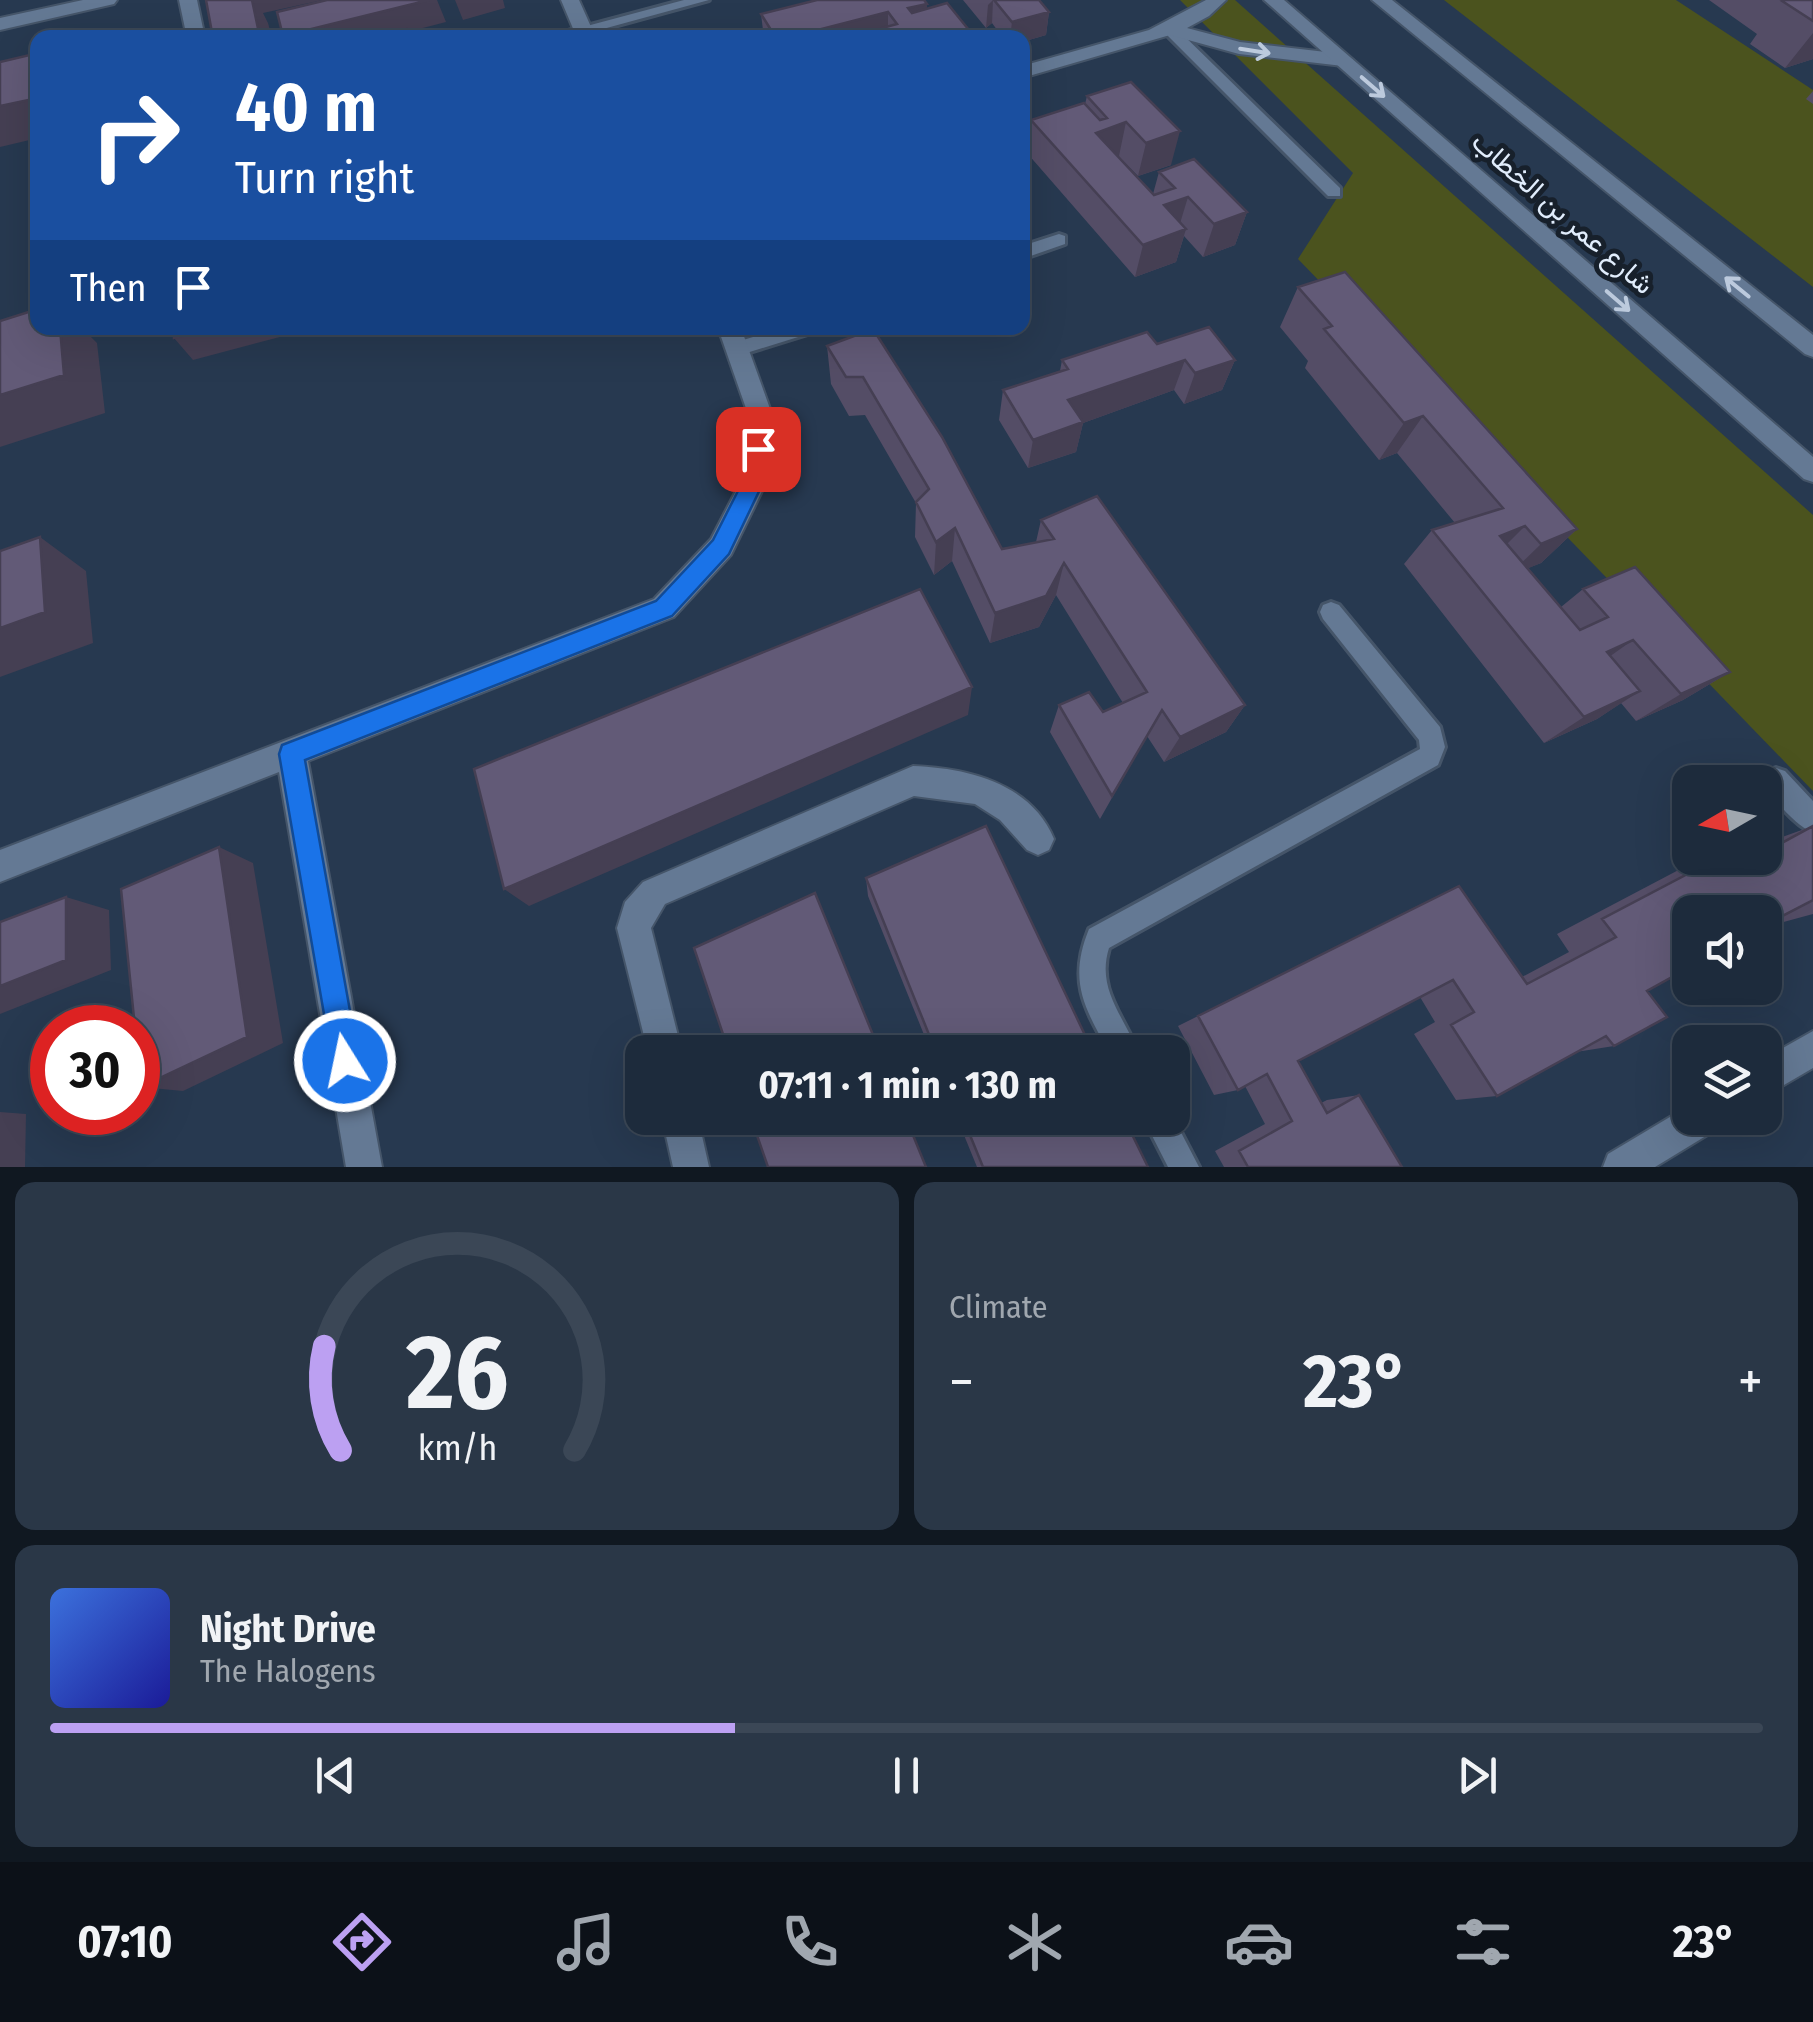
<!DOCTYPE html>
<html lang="en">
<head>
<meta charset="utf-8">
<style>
  body { margin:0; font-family:"Fira Sans Condensed",Vazirmatn,sans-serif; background:#2a3747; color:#f1f3f6; height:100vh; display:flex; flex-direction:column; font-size:38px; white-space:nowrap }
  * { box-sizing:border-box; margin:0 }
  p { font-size:32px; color:#a0a7af }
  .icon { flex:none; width:55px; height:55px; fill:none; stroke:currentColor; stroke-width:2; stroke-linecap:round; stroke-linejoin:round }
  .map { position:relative; height:1167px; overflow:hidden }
  .details { display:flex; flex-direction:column; gap:15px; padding:15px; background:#101821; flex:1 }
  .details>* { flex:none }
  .hud { position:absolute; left:30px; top:30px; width:1000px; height:305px; border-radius:20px; box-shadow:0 10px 40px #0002,0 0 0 2px #3b4756; background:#1a4fa0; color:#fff; overflow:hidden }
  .needle { width:65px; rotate:261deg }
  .buttons { position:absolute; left:1672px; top:765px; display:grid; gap:20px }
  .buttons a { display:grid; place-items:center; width:110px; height:110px; border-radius:20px; background:#1d2b3c; box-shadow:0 10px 40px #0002,0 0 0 2px #3b4756; font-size:50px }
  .speed { position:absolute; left:30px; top:1005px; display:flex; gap:20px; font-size:50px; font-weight:700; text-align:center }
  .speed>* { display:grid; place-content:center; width:130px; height:130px; border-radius:50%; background:#1d2b3c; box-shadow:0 10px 40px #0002,0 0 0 2px #3b4756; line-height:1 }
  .speed .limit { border:15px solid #d22; background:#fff; color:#111 }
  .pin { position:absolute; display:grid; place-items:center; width:85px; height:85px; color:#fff; margin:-42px; border-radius:20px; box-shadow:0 5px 15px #0006 }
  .me { position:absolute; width:110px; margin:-55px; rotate:350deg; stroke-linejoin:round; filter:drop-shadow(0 0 8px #0008) }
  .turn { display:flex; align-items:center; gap:35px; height:210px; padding:0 40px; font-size:45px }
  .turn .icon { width:130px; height:130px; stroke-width:2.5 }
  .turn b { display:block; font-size:70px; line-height:85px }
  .then { display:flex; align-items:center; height:95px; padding:0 40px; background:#0003; gap:20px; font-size:38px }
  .big { font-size:75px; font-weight:700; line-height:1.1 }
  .details .widget { flex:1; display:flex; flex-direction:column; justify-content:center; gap:15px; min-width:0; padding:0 35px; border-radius:20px; background:#2a3747 }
  .details .dial { align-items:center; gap:0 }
  .dial svg { height:260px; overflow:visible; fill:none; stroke:#3b4756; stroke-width:7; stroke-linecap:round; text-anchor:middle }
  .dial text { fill:#f1f3f6; stroke:none }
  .song { display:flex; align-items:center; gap:30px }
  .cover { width:120px; height:120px; border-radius:15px; background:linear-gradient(135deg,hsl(220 70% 55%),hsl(240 70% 35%)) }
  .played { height:10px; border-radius:5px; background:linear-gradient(90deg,#bca0f2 40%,#3b4756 40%) }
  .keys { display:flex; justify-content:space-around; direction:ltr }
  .heat { display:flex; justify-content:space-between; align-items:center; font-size:55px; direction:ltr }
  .details .tiles { flex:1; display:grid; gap:15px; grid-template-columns:1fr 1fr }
  .widget:last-child { grid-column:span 2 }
  .trip { position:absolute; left:625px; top:1035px; width:565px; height:100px; border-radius:20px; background:#1d2b3c; box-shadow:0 10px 40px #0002,0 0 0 2px #3b4756; font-weight:700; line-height:100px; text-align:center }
  .menu { display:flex; height:160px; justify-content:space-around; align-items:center; background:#0c1118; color:#a0a7af }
  .menu .icon { width:70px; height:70px }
  .menu .selected { color:#bca0f2 }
  .menu b { font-size:45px; color:#f1f3f6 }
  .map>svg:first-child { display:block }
</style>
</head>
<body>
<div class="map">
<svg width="1813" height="1167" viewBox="0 0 1813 1167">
  <rect width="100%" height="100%" fill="#273950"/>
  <path fill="#4b531e" d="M1180 0H1235L1813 515V791L1298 259 1353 173Z
    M1444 0H1676L1813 90V287Z"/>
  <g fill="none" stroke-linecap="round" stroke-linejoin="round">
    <g stroke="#455569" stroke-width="6">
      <path id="service" d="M684 0H709L570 38H542Z
        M1164 26H1174L1340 188V196H1328L1164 32Z
        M449 33H500L507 38H442Z
        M1059 234 1065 236V244L1022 259V246Z
        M783 328H814L811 333 740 355 730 348 733 343Z
        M1331 602 1339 605 1440 727 1445 747 1438 765 1109 948C1096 989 1124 1016 1138 1052H1109C1084 1007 1068 981 1089 929L1420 749 1419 740 1323 619 1320 612 1323 605Z
        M1776 768 1785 771 1813 801V833C1795 825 1771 798 1763 780L1767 771Z
        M1172 1115 1199 1167H1168L1143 1118Z"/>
    </g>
    <g stroke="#455569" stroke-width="4">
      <path id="minor" d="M83 0H117L114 4 0 30V18Z
        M179 0H197L205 38H187Z
        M561 0H579L596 38H577Z
        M1206 0H1226L1209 16 1187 28 1240 42 1343 54 1353 60 1343 66 1239 54 1170 35 1022 78V66L1149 30Z
        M718 328H741L773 417 767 481 731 555 674 617 308 761 382 1167H346L279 772 0 882V850L654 599 711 539 741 481 749 417Z
        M913 766C967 768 1031 783 1054 839L1049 850 1038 855 1027 850 1000 820 975 804 914 796 665 904 651 928 682 1052H648L617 928 625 902 643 882Z
        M1813 1031V1068L1765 1096V1058Z
        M1690 1105V1118H1719L1714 1131 1655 1167H1603L1608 1154Z
        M662 1118H698L709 1167H673Z"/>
    </g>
    <g stroke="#455569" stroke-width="4">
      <path id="tertiary" d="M1264 0H1284L1813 457V482L1804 479Z
        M1372 0H1392L1813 335V357L1805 354Z"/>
    </g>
    <use href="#service" fill="#647994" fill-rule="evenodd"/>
    <use href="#minor" fill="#647994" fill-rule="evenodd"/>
    <use href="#tertiary" fill="#647994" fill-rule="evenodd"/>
  </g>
  <path fill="#544d66" d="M963 0H1015L1049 12 1046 35 1022 42V38H1003L992 23 986 28Z
    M1709 0H1813V59L1785 68 1750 44 1757 34Z
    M927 4V9L973 38H764L761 14Z
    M1131 82 1171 165 1138 176 1118 156 1153 194 1159 172 1247 212 1235 245 1203 257 1184 236 1176 262 1135 277 1027 153 1031 120 1085 104 1087 96Z
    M1813 91V104L1806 99Z
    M1298 287 1577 529 1541 563 1528 568 1561 607 1583 589 1730 672 1683 700 1636 721 1621 703 1597 719 1544 743 1404 564 1432 530 1455 523 1397 453 1379 460 1305 368 1308 361 1280 327Z
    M873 329 1002 549 1036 542 1041 520 1245 705 1226 732 1164 762 1147 736 1100 819 1050 732 1059 705 1103 712 1123 703 1056 595 1039 627 990 643 952 561 934 575 915 537 916 503 865 415 849 416 831 384 827 346Z
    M1157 344 1235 360 1222 390 1184 404 1174 390 1083 423 1076 452 1028 468 999 420 1003 390 1060 371 1062 360Z
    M1813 826V914L1765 927V912L1647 991 1614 1046 1576 1052 1497 1096 1456 1100 1414 1034 1435 1022 1420 997 1298 1061 1321 1103 1327 1100 1359 1095 1402 1167H1224L1215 1151 1265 1124 1245 1086 1238 1090 1214 1095 1178 1026 1459 886 1522 977 1569 952 1557 934 1688 865 1708 858H1765V843Z
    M866 878 1093 1052H931L868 896Z
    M957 1118H1124L1148 1167H977Z"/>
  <path fill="#453f53" d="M217 0H323L263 13 268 23 272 38H260Z
    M429 0H437L446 22 384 38H284L283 36Z
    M455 0H503L505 8 463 20Z
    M993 0 992 23 986 28 988 5Z
    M927 4V38L908 8Z
    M888 12V37L882 28V38H807L806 33Z
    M1049 12 1046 35 1022 42V38H1010L1012 22Z
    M796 33V38H777Z
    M1813 33V59L1785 68Z
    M38 98V138L0 147V106Z
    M1126 122 1119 156 1090 166 1096 133Z
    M1180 131 1171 165 1138 176 1146 143Z
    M1188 197 1178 230 1164 205Z
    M1247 212 1235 245 1203 257 1214 224Z
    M1186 229 1176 262 1135 277 1143 245Z
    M60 328H82L97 343 105 413 0 447V395Z
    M216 328H294L295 333 193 360 174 338Z
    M1185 360 1174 390 1083 423 1076 452 1028 468 1033 440 1068 400Z
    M1235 360 1222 390 1184 404 1195 373Z
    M1423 416 1397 453 1379 460 1404 423Z
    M1525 526 1492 559 1500 536Z
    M955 528 952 561 934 575 936 542Z
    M1577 529 1541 563 1507 577 1541 544Z
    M40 537 86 571 93 643 0 677V628Z
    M1064 563 1056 595 1039 627 990 643 995 613Z
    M1633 640 1592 669 1607 652Z
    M1730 672 1683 700 1636 721 1681 694Z
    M972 687 968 715 529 906 504 889Z
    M1640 691 1597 719 1544 743 1584 717Z
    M1245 705 1226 732 1164 762 1180 737Z
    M219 847 253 863 283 1043 183 1091 141 1087Z
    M66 897 109 910 111 970 0 1014V986Z
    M0 1112 26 1114 25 1167H0Z"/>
  <path fill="#625a77" stroke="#453f53" stroke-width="2.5" d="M206 0H252L260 38H213Z
    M327 0H429L283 36 277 12Z
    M817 0H924L927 4 908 8 912 13 947 3 973 35 962 38H889L882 28 897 24 888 12 806 33 810 38H799L796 33 776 38 761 14Z
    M994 0H1039L1049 12 1012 22Z
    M1813 0V21L1782 1 1784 0Z
    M407 29 410 38H374Z
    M38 53V98L0 106V62Z
    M1131 82 1180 131 1146 143 1126 122 1096 133 1154 195 1175 188 1159 172 1194 159 1247 212 1214 224 1188 197 1164 205 1186 229 1143 245 1031 120 1084 103 1100 120 1107 118 1087 96Z
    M1345 272 1577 529 1541 544 1525 526 1500 536 1580 630 1608 617 1583 589 1635 567 1730 672 1681 694 1633 640 1607 652 1640 691 1584 717 1432 530 1503 508 1423 416 1404 423 1324 329 1332 326 1298 287Z
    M38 309V328H60L64 375 0 395V321Z
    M1209 327 1235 360 1195 373 1185 360 1068 400 1083 422 1033 440 1003 390 1068 369 1062 360 1147 332 1157 344Z
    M174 328H216L174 338Z
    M873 329 942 437 1002 549 1054 539 1041 520 1097 496 1245 705 1180 737 1162 710 1112 796 1059 705 1089 692 1103 712 1147 692 1064 563 1046 596 995 613 955 528 936 542 916 502 929 489 863 377H846L827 346Z
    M40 537 45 612 0 628V551Z
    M920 589 972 687 504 889 474 769Z
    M986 826 1093 1052H936L866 878Z
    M1813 826V900L1765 925V912H1690V967L1647 991 1667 1017 1614 1046 1606 1036 1497 1096 1451 1025 1474 1012 1453 980 1298 1061 1327 1113 1359 1095 1402 1167H1248L1239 1151 1292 1121 1267 1074 1238 1090 1198 1016 1459 886 1527 984 1616 937 1602 919 1718 858H1765V852Z
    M219 847 247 1037 141 1087 138 1056V1028H135L121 889Z
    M815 893 880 1052H729L694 948Z
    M66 897V960L0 986V922Z
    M751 1118H906L926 1167H768Z
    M963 1118H1124L1148 1167H983Z"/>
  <defs><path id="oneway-shaft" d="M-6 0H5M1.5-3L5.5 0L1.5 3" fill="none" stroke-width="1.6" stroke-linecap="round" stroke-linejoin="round" transform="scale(2.5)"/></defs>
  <g stroke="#bccadd">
    <use href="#oneway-shaft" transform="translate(1255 51) rotate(9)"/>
    <use href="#oneway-shaft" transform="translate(1373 87) rotate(41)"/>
    <use href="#oneway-shaft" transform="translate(1737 287) rotate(-141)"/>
    <use href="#oneway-shaft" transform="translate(1618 301) rotate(41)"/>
  </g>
  <path fill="#1a73e8" stroke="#114b97" stroke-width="2.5" d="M758 440 768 449 764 481 729 554 672 616 305 760 359 1061 355 1072 345 1076 334 1072 279 754 282 745 656 601 713 540 743 481 747 449Z"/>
  <g text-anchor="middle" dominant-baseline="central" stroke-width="10" stroke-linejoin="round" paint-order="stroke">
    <g font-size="28" fill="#e1edfc" stroke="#17202b">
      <text transform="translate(1563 213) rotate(41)">شارع عمر بن الخطاب</text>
    </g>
  </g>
</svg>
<div class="buttons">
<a><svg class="needle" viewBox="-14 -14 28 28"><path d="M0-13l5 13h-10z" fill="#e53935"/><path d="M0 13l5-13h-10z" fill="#a0a7af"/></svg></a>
<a><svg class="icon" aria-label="sound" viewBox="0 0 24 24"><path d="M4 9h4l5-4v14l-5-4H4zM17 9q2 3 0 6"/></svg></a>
<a><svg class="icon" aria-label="layers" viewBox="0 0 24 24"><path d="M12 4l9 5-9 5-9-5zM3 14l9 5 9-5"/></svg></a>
</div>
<div class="speed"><div class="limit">30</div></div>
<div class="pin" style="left:758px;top:449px;background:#d93025"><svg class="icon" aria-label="arrive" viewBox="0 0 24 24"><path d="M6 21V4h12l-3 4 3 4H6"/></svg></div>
<svg class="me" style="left:345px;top:1061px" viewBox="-20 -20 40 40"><circle r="17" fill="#1a73e8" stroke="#fff" stroke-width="3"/><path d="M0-11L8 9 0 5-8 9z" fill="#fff"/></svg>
<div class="trip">07:11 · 1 min · 130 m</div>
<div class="hud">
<div class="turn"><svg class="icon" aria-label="right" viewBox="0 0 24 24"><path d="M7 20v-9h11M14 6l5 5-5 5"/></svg><div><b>40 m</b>Turn right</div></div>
<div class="then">Then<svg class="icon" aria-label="arrive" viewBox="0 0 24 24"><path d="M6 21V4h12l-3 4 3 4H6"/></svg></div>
</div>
</div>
<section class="details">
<div class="tiles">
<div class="widget dial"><svg viewBox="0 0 100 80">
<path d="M14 69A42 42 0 1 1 86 69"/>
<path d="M14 69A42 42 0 0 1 9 37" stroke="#bca0f2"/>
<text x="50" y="56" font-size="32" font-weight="700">26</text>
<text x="50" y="72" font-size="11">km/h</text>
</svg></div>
<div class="widget"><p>Climate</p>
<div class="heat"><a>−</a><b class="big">23°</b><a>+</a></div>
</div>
<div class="widget">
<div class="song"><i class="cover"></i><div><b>Night Drive</b><p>The Halogens</p></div></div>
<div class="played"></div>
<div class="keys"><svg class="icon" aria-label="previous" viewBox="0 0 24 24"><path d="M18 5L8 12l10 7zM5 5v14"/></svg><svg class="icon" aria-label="pause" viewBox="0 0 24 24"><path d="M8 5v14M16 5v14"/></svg><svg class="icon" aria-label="next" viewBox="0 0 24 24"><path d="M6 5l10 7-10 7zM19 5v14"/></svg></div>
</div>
</div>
</section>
<nav class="menu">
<b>07:10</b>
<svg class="icon selected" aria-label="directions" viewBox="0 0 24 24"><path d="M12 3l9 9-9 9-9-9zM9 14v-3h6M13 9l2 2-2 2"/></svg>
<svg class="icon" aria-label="music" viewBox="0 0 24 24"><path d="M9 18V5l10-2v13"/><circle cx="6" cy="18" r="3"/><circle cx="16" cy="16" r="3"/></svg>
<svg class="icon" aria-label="phone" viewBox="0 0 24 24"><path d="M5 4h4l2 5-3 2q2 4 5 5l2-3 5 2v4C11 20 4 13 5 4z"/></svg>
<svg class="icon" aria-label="climate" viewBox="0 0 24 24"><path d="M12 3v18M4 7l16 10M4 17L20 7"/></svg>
<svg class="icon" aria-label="car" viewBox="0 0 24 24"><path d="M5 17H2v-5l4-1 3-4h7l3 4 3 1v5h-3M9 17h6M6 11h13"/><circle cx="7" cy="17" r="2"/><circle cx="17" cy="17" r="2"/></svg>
<svg class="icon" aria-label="filters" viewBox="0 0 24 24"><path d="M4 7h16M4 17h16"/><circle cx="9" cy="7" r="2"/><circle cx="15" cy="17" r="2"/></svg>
<b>23°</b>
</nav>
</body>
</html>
